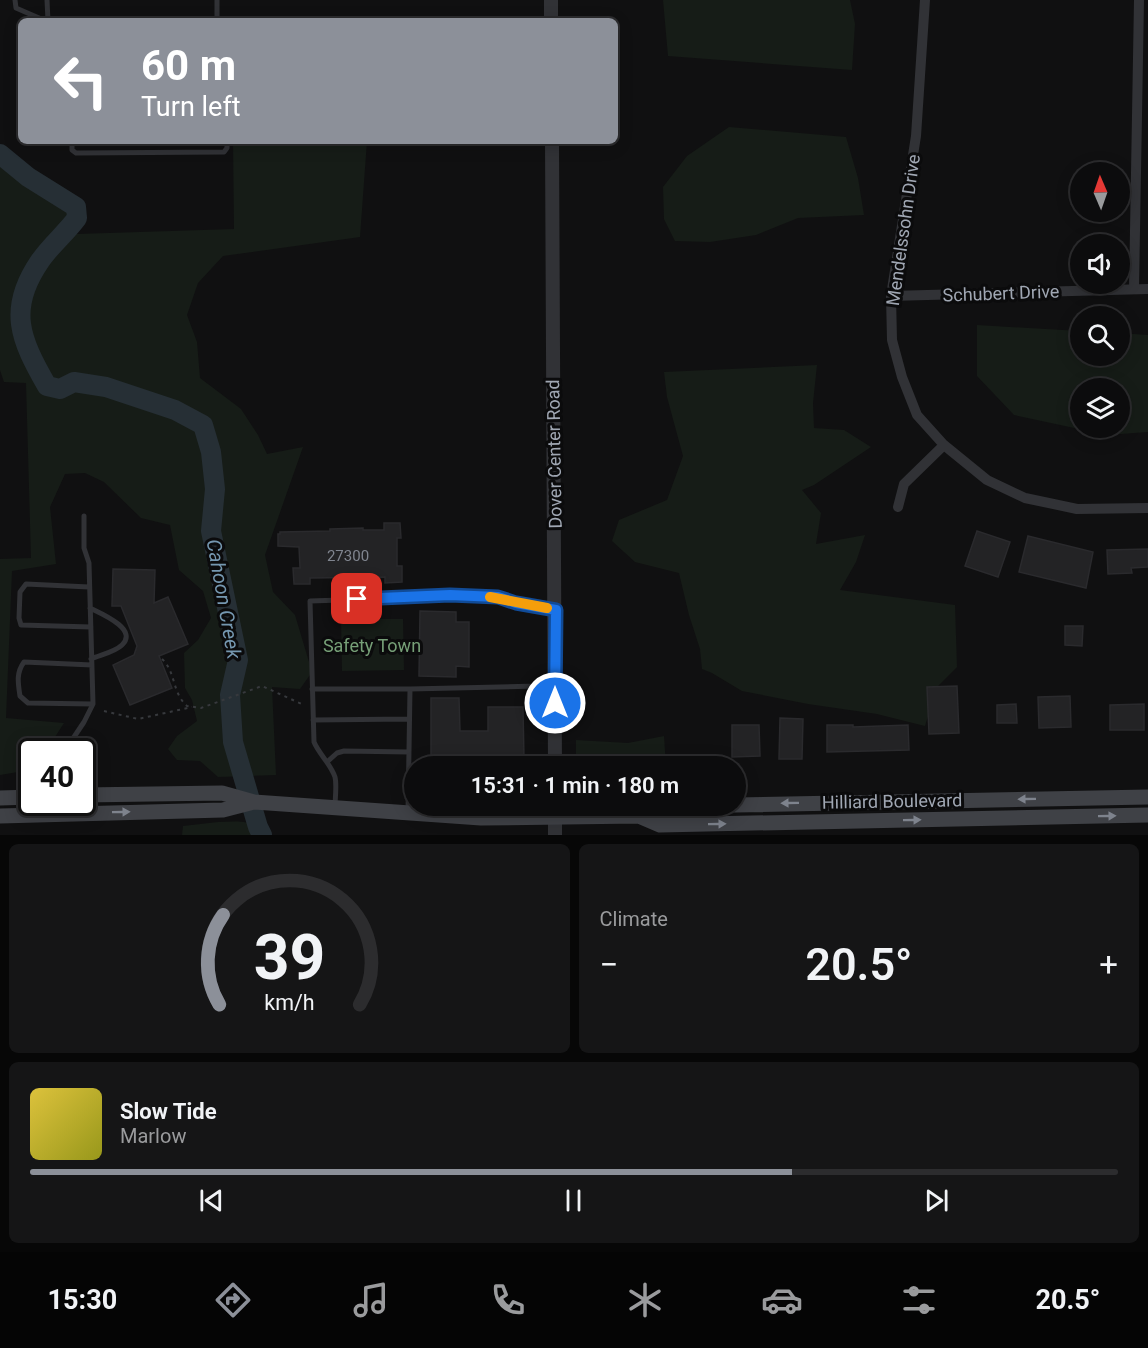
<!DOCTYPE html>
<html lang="en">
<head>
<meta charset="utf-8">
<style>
  body { margin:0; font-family:Roboto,sans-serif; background:#151516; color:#f1f3f6; height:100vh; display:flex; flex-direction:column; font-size:22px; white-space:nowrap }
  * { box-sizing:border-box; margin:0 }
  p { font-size:20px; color:#9a9b9d }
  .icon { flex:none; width:33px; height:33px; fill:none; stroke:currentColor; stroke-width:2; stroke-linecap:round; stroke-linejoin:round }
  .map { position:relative; height:835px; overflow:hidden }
  .side { display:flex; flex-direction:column; gap:9px; padding:9px; background:#070707; flex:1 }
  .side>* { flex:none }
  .top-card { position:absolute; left:18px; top:18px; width:600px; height:126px; border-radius:9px; box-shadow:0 3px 15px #0003,0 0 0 2px #2c2c2e; background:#8c9099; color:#fff; overflow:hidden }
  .needle { width:39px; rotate:358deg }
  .fabs { position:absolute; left:1070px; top:162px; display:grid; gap:12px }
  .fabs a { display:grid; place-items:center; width:60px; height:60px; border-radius:50%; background:#0c0c0d; box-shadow:0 3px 15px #0003,0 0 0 2px #2c2c2e; font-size:30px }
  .speed { position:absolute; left:18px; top:738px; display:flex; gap:12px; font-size:30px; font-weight:700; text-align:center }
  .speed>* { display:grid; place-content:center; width:78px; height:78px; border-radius:50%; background:#0c0c0d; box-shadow:0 3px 15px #0003,0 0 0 2px #2c2c2e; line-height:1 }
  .speed .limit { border:3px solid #111; border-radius:9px; background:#fff; color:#111 }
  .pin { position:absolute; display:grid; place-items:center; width:51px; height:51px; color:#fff; margin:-26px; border-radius:12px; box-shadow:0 3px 9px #0006 }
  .me { position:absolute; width:66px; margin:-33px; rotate:0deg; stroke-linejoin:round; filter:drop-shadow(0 0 4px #0008) }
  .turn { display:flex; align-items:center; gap:21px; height:126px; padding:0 24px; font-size:27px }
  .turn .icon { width:78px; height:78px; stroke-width:2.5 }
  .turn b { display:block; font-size:42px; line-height:51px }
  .big { font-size:45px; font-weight:600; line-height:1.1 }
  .side .card { flex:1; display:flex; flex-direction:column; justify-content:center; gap:9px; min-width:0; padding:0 21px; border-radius:9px; background:#151516 }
  .side .dial { align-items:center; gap:0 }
  .dial svg { height:156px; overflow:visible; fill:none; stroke:#2c2c2e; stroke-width:7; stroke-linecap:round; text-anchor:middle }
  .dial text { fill:#f1f3f6; stroke:none }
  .song { display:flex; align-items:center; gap:18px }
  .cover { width:72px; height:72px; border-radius:9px; background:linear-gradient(135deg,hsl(50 70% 55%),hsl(60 70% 35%)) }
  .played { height:6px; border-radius:3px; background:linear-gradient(90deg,#8c9099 70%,#2c2c2e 70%) }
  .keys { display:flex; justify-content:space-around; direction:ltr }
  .heat { display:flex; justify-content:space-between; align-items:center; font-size:33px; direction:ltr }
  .side .tiles { flex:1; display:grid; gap:9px; grid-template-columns:1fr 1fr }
  .card:last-child { grid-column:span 2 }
  .trip { position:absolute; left:404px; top:756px; width:342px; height:60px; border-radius:30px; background:#0c0c0d; box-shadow:0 3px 15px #0003,0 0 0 2px #2c2c2e; font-weight:600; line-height:60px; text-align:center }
  .menu { display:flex; height:96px; justify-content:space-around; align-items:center; background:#050505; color:#9a9b9d }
  .menu .icon { width:42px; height:42px }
  .menu .current { color:#8c9099 }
  .menu b { font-size:27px; color:#f1f3f6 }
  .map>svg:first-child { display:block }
</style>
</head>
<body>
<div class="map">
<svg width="1148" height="835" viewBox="0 0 1148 835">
  <rect width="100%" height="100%" fill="#101011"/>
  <path fill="#161c17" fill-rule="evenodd" d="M663 0H850L855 24 852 70 668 56Z
    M729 127 846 137 858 178 864 215 798 218 756 235 710 242 675 241 664 219 663 187 687 156Z
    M233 141H367L360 237 223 256 198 283 187 315 197 342 200 378 241 409 258 435 267 454 303 447 265 555 273 592 295 615 312 672 300 689 272 687 276 775 218 777 200 761 177 760 168 749 177 736 197 721 192 700 185 688 184 653 198 640 211 618 203 591 179 570 170 525 141 518 104 482 85 473 65 474 50 507 56 564 12 571 6 718 64 723 46 751 32 752 31 767 24 771 0 775V559L31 558 26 383 4 382 0 370V154L28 177 76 207 77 234 234 229Z
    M977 325 1080 331V356H1119V333L1148 335V432L1107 435 1014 415 977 376ZM1119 388V428H1080V388Z
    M817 365 813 403 814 428 844 430 871 447 814 485 802 490 821 513 816 544 865 535 856 562 840 590 955 605 957 667 937 687 925 726 877 714 808 704 742 691 712 673 702 669 700 649 689 615 679 573 635 562 612 541 619 520 667 500 683 456 667 397 664 372Z
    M341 619H403L404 670 342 671Z
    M664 736 666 766H581L576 756V740L628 743Z
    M218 822C236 822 253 818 262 835H182L183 826Z"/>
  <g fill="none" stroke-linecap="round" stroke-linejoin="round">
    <path stroke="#262f35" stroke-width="20" d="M0 154 28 177 76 207 77 218C66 233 51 245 40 261 7 309 20 339 47 386L60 389 74 382 106 387 175 410 203 425 211 452 215 489 211 531 238 660 230 695 233 742 258 827 262 835"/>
  </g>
  <path fill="#232325" stroke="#2a2a2d" stroke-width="1.5" d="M384 523H400L401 538H397V566H402V582L385 583V577L310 578V584H294L293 568H300L299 547 278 546V534H280V532L330 531V529L363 528V530H384Z
    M977 531 1010 542 998 577 965 566Z
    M1028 536 1093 552 1086 588 1019 572Z
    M1148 549V567L1131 568 1132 573 1108 574 1107 550Z
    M113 569 155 570 154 603 168 597 188 644 159 656 172 688 130 705 113 665 134 655 137 646 121 606H112Z
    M420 611 456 612V622H469V667L456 666V677L419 676Z
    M1065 626H1083L1082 646 1065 645Z
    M957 686 959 733 929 734 927 687Z
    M1070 696 1071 727 1039 728 1038 697Z
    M431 698H459L460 731H488V707H523L524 759 431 756Z
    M1016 704 1017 723H997V705Z
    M1144 704V730H1110V705Z
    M780 718 803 719 802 759H779Z
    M732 725H759L760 756 732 757Z
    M827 725H853V727L908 725 909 750 827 752Z"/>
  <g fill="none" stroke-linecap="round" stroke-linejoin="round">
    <path stroke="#37393d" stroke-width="2" stroke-dasharray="3 4.5" stroke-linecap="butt" d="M162 659C176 672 172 693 187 706L201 708 262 686 304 705
      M104 711 138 719 192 707"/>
    <path stroke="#313236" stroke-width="5" d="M15 0 16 8 46 21
      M47 0 48 21
      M217 0V21
      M72 141V150L76 153 224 152 227 148V141
      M89 587 26 584 20 592 19 618 21 625 91 627
      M90 608C100 613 139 629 122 645 115 652 100 655 91 659
      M92 665 24 662C16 673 18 683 20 696L28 703 93 704
      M312 689H410L408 812
      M410 689 538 686 554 682
      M313 720 409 719
      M64 752 84 722 93 704 89 563 84 548V516
      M327 762 337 753 344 751 409 752
      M335 807C335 798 337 785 335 777 330 763 319 754 314 742L310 601 465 596 498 597 554 610"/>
    <path stroke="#313236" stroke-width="10" d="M925 0 916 136 891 296 892 340 902 377 917 415 944 445 987 480 1025 498 1077 509 1148 508
      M1134 289 1139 0
      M891 296 1148 289
      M898 507 904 484 944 445"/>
    <path stroke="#313236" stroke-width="14" d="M551 0V21
      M552 141 555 766
      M555 835V806"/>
    <path stroke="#3f4146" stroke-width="15" d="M82 795 222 793 254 802 481 818 639 816 662 806H701
      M0 798 32 797
      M735 805 1148 797
      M0 816 223 810 254 802
      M639 816 660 825 1148 815"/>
  </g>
  <defs><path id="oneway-solid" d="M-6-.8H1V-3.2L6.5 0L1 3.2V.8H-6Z" transform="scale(1.5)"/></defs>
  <g fill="#7e838d">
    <use href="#oneway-solid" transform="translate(1027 799) rotate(179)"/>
    <use href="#oneway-solid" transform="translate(790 803) rotate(179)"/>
    <use href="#oneway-solid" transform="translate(121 812) rotate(-1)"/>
    <use href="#oneway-solid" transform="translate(1107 816) rotate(-1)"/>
    <use href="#oneway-solid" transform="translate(912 820) rotate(-1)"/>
    <use href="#oneway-solid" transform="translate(717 824) rotate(-1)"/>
  </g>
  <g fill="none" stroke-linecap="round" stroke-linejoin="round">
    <g stroke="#114b97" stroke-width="15">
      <path id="route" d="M357 599 450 595 498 597 516 603 556 610 555 703"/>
    </g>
    <use href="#route" stroke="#1a73e8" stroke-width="10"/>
    <path stroke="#f59e0b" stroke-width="10" d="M490 597 547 608"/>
  </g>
  <g text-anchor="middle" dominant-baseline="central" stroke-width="6" stroke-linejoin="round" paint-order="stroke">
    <g font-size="15" fill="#80858f">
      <text x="348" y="556">27300</text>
    </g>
    <g font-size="18" fill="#a0a7b3" stroke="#0b0b0c">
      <text transform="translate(903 230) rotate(-82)">Mendelssohn Drive</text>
      <text transform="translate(1001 293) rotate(-2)">Schubert Drive</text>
      <text transform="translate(554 454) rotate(-91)">Dover Center Road</text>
      <text transform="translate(892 801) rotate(-1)">Hilliard Boulevard</text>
    </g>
    <g font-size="18" fill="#769f77" stroke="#0b0b0c">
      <text x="372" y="645">Safety Town</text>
    </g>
    <g font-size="20" font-style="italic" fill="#7597b0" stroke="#0b0b0c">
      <text transform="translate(224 599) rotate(80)">Cahoon Creek</text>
    </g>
  </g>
</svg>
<div class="fabs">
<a><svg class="needle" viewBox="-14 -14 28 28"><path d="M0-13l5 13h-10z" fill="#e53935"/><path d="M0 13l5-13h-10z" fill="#9a9b9d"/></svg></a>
<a><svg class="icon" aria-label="sound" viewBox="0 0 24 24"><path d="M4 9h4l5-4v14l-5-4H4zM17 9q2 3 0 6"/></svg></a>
<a><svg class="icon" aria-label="search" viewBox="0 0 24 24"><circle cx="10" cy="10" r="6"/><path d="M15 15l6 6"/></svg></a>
<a><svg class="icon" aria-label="layers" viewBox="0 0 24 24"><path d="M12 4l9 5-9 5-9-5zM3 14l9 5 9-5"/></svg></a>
</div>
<div class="speed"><div class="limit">40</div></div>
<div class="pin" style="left:357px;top:599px;background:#d93025"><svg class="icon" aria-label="arrive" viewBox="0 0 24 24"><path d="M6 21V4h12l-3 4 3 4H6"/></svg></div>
<svg class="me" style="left:555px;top:703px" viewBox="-20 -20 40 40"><circle r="17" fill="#1a73e8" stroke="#fff" stroke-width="3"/><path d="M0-11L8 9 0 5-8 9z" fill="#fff"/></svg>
<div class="trip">15:31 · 1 min · 180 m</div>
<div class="top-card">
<div class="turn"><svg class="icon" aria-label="left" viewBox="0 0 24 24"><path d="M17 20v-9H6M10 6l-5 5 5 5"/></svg><div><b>60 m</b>Turn left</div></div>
</div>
</div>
<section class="side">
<div class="tiles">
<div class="card dial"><svg viewBox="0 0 100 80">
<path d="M14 69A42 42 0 1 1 86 69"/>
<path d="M14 69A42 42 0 0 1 16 23" stroke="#8c9099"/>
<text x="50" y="56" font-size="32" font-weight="700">39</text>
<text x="50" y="72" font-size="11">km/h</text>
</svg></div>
<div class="card"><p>Climate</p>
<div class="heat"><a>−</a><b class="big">20.5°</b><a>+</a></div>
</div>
<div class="card">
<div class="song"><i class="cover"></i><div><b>Slow Tide</b><p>Marlow</p></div></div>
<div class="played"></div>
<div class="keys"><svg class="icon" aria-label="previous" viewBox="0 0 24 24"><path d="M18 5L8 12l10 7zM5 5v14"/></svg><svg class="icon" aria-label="pause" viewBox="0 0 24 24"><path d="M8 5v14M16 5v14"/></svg><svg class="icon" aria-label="next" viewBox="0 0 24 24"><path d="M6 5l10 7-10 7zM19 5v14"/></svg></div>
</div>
</div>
</section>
<nav class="menu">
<b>15:30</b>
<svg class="icon current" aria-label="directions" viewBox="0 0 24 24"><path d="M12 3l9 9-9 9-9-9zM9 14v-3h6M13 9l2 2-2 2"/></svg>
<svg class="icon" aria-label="music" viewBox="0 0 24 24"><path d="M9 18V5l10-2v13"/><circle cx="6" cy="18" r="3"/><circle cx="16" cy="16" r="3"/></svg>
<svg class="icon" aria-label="phone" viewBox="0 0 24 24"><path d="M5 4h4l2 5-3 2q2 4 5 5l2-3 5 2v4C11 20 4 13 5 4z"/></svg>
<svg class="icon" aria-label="climate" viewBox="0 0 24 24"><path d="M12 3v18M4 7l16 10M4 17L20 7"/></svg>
<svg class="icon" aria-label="car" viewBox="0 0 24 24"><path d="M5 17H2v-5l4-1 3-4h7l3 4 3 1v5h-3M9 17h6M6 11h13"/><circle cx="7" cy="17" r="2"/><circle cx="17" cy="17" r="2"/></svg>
<svg class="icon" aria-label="filters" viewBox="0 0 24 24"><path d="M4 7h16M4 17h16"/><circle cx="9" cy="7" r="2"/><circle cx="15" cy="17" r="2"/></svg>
<b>20.5°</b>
</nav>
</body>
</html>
